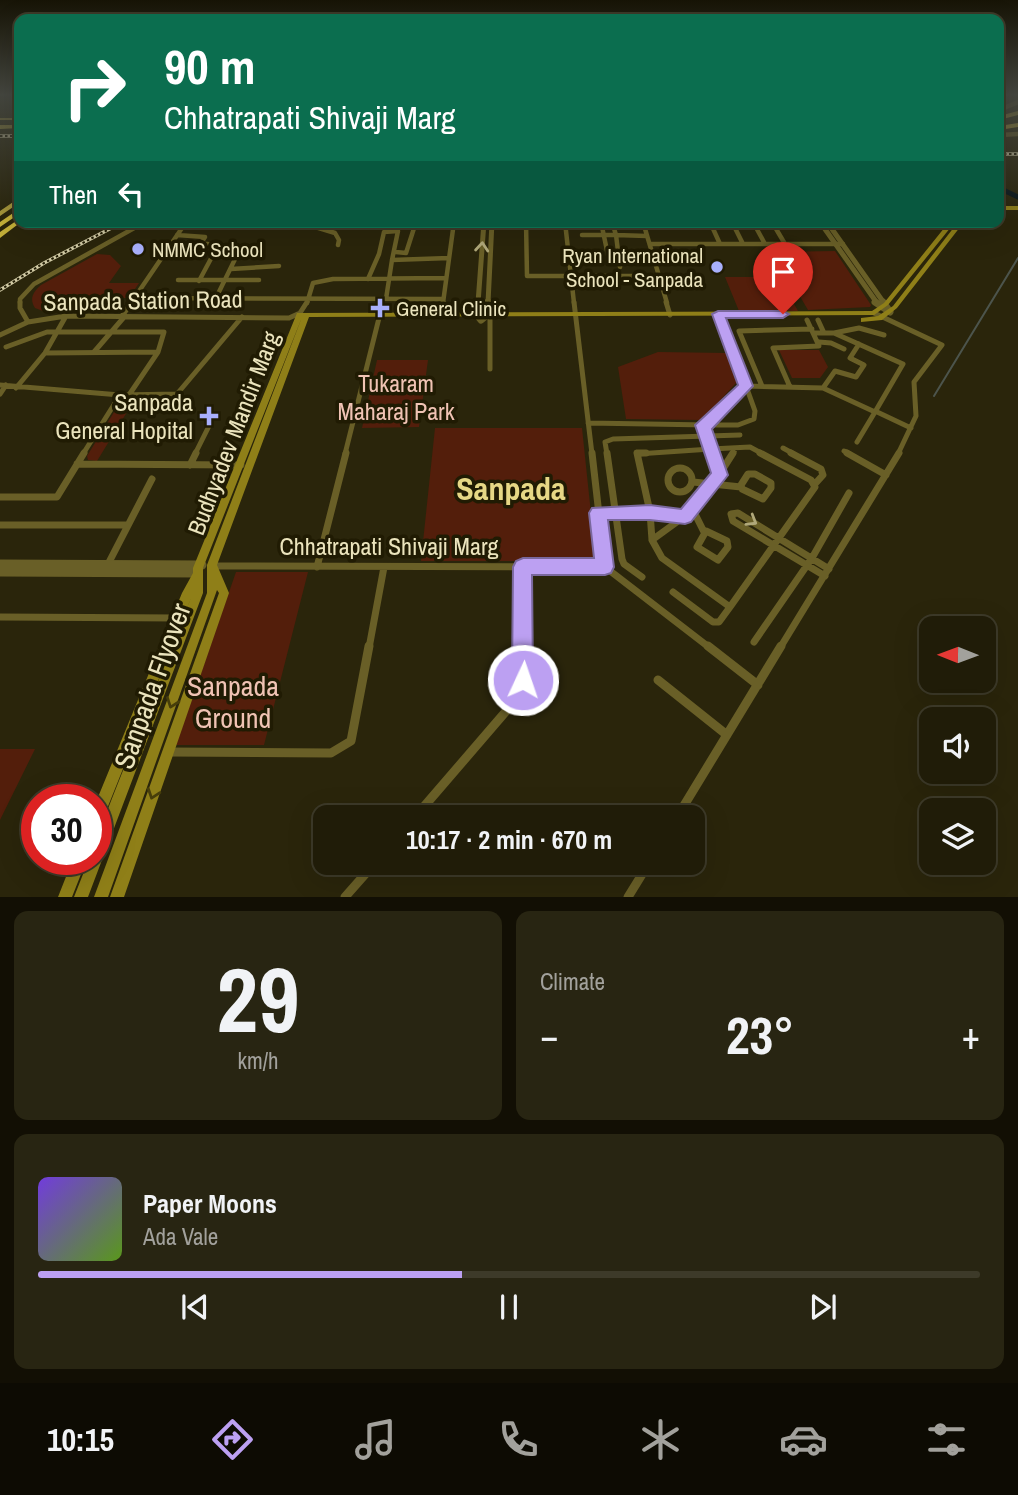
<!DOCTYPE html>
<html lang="en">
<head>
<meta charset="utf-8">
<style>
  body { margin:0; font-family:"Archivo Narrow",sans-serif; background:#282512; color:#f1f3f6; height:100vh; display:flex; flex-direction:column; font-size:26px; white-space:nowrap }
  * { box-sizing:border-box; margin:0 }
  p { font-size:23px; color:#a2a19c }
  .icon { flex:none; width:38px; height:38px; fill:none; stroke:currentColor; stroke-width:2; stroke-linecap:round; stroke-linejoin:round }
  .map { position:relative; height:897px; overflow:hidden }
  .side { display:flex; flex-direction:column; gap:14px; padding:14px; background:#120f04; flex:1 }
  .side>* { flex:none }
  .hud { position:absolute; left:14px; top:14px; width:990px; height:214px; border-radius:14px; box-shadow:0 7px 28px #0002,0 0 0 2px #3d3a29; background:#0b6e4f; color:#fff; overflow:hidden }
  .needle { width:46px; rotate:271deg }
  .controls { position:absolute; left:919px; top:616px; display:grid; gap:14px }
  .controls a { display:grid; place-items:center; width:77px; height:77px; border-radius:14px; background:#201c08; box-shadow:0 7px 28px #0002,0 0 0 2px #3d3a29; font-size:35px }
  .speed { position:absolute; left:21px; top:784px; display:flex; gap:14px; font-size:35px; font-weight:700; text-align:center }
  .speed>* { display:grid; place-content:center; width:91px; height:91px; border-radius:50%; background:#201c08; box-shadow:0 7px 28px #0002,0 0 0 2px #3d3a29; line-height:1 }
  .speed .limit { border:10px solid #d22; background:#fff; color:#111 }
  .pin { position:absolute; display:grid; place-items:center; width:60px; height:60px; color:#fff; margin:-72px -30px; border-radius:50% 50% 50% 0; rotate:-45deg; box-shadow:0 0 7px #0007 }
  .pin .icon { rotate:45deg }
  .me { position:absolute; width:77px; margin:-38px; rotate:3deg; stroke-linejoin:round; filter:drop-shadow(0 0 5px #0008) }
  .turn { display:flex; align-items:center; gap:24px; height:147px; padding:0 35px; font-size:32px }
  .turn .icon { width:91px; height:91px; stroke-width:2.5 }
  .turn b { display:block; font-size:49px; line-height:60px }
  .then { display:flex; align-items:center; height:66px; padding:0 35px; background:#0003; gap:14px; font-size:26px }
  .big { font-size:52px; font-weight:700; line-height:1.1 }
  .side .widget { flex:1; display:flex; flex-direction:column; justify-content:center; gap:10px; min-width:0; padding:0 24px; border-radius:14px; background:#282512 }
  .side .dial { align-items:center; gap:0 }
  .dial b { font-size:91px; line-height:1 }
  .song { display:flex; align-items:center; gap:21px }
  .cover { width:84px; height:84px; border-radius:10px; background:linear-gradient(135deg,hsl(260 70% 55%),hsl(90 70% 35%)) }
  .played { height:7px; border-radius:4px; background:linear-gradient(90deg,#bca0f2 45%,#3d3a29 45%) }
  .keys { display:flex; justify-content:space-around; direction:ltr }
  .heat { display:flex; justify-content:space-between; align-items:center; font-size:38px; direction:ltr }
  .side .tiles { flex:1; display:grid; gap:14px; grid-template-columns:1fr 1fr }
  .widget:last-child { grid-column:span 2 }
  .trip { position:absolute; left:313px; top:805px; width:392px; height:70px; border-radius:14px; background:#201c08; box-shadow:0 7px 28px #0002,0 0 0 2px #3d3a29; font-weight:700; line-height:70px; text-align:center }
  .tabs { display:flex; height:112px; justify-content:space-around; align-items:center; background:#0d0b03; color:#a2a19c }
  .tabs .icon { width:49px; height:49px }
  .tabs .selected { color:#bca0f2 }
  .tabs b { font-size:32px; color:#f1f3f6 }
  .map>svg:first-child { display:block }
</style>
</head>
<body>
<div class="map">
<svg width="1018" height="897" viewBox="0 0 1018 897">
  <rect width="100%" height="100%" fill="#2a250b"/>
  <path fill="#531e0b" d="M835 251 871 305 870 307 808 310 774 252Z
    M97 254 110 255 121 266 109 283H139L129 298H97L87 312 43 311 35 308C29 299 33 292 41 285Z
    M725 277H779L798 311H739Z
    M779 350H819L828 367 820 378H792Z
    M658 352 727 353 737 382 702 420 626 419 618 367Z
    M377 360H428L419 427 362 428Z
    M127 399H135L97 461 88 460 87 456 119 404Z
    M435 428H582L596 561H421Z
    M236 572H308L264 745H176Z
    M0 749H35L0 820Z"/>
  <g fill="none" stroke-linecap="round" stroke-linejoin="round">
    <path stroke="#4c544c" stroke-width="2" d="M934 396 1018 258"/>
    <path stroke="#08161b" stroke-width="5" d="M999 188 1018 197"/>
    <path stroke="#695f27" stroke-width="4.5" d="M235 222 242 225
      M299 222 335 233 339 240 338 245
      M526 222 527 276H659
      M565 222 574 303
      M601 222 609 260
      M643 222 667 303
      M710 222 720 244
      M732 222 743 244
      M753 222 765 244
      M772 222 785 244
      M182 228 191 222
      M177 235 205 237 201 243 220 246 214 253H238L216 298
      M582 235H616L612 222
      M650 244H843
      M396 252 406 253 416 222
      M620 267 616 235 647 236
      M231 269 279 266
      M368 279 379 254 384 232 398 231 392 260
      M178 280H259
      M199 281 214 253
      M134 298 443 299
      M386 299 392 260 449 258
      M20 303V299L34 284 145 222
      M131 303 182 228 156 222
      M307 303 313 283 333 279 446 278
      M443 303 454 222"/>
    <path stroke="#695f27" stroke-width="5" d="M20 302V308L28 322
      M574 302 592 454
      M666 302 670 315
      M874 313 942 345 914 382 916 416 898 454
      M441 315 443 302
      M122 316 132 302
      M490 320V369
      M818 320 824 333
      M834 333 859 328 884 335
      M0 335 28 322 66 316 289 318 300 313 307 302
      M819 342 831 343 844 349
      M6 347 47 332H164L158 352 129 395
      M94 352 125 316
      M45 353 158 352
      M0 385 120 395 177 394 242 317
      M762 386 739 331 812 329
      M790 387 773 348 819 346 807 320
      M16 388 45 353 66 316
      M823 388 835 371 856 377 864 365 850 358 859 344
      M0 394 6 385
      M875 411 911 428
      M588 423 708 425 746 386 718 315
      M708 425H738L754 419 755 411 746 386 823 388 875 412 903 364 834 333H814
      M857 442 875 412
      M783 448 794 454
      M844 451 850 454
      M83 454 120 395
      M195 454 210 424
      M345 454 380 314
      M607 454 605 442 613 439 740 435
      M637 454 711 449 702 425
      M713 454 711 449 750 447 763 454
      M732 454 736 448"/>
    <path stroke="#695f27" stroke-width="7" d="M607 453 622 559 624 564 642 577
      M712 453 719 475 685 516 650 512 652 540 662 558 730 607 815 487 811 480 760 453
      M791 453 821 469 823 475 814 485
      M847 453 886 475
      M77 464 241 465
      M190 465 196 453
      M668 480a12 12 0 1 1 24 0a12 12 0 1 1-24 0Z
      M748 474H755L771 483V488L763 499 742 489 741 485Z
      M719 475 733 453
      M693 482 741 487
      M0 497H57L84 453
      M692 508 704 532
      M598 513 650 512 637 453H646
      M0 525H128
      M706 531 727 541 728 547 718 560 697 547Z
      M652 540 685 516
      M213 566 605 567 592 453
      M317 567 346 453
      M523 567 525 648
      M605 567 710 648
      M106 568 152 479
      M825 576 733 521 731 514 738 513 829 569
      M673 592 713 622H719L730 607
      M0 617 177 618
      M754 642 812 558 849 493
      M369 648 384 567
      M780 648 899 453"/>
    <path stroke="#695f27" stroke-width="9" d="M708 646 758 685
      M658 680 727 735
      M168 752 331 753 351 741 369 646
      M415 817 514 702 523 669 525 646
      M677 817 781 646
      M345 897 375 863
      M628 897 649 863"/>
    <path stroke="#695f27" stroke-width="4.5" d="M999 110 1018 102
      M999 135 1018 134"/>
    <path stroke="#695f27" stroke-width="5" d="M820 222 877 303
      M827 222 884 303
      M478 303 484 222
      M488 303 492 222"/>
    <path stroke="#695f27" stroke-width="7" d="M478 302 477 315 481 320
      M875 302 890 312
      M883 302 888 309
      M481 320 487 315 488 302"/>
    <path stroke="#695f27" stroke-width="9" d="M0 564 202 565
      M0 572 198 573"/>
    <path fill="#8f7f18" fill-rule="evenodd" d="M999 206H1018V210H999Z
      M949 222H955L888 305 874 315 309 317 217 565 229 593 124 897H110L219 593 217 590 108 897H94L207 593V565L302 317 203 568V593L88 897H74L89 859H96V839L193 593 101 824 96 826V802L182 593 193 573V568L297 313 872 311 884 303Z
      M958 222H964L897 308 882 320 861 322V318L878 316 893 306Z
      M73 859H87L72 897H58Z"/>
    <path fill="#a89839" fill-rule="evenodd" d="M0 118H19V120H0Z
      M0 125H19V128L0 129Z
      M19 198V203L0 216V211Z"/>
    <path fill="#c3af38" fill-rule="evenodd" d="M1018 111V115L999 120V116Z
      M1018 123V127L999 130V126Z
      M19 209V214L0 227V222Z
      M19 219V222H21L0 238V232Z"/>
    <g stroke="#d1caa5" stroke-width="3.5">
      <path id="rail" d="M0 136H19
        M999 154H1018
        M0 290 44 263 123 222"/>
    </g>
    <use href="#rail" stroke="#201b03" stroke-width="2" stroke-dasharray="2.5" stroke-linecap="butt"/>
  </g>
  <defs><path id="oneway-chevron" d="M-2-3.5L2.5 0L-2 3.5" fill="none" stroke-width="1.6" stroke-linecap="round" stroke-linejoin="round" transform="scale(1.75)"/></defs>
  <g stroke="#b0a87a">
    <use href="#oneway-chevron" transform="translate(482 247) rotate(-85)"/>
    <use href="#oneway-chevron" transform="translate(752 521) rotate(31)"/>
  </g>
  <g stroke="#473e0a">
    <use href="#oneway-chevron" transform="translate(172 703) rotate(110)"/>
    <use href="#oneway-chevron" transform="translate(153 794) rotate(109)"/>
  </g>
  <linearGradient id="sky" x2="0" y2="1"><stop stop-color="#171406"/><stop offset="0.43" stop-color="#44463f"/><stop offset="1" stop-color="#44463f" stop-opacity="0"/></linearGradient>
  <rect width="1018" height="220" fill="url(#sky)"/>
  <path fill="#bca0f2" stroke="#7a689d" stroke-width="2" d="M718 311H783L789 314 783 318H726L753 386 712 429 728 475 725 479 691 522 685 524 650 520H608L614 567 611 573 605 575H532L533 680 530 688 523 691 515 688 512 680 513 567 516 561 523 558H594L589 513 592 508 650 505 681 509 711 473 695 425 738 385 712 314Z"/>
  <g fill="#a9b0fc" stroke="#201b03" stroke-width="2.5">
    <circle cx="138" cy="249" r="7"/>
    <circle cx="717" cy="267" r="7"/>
    <path d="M376.5 297.5h7v7h7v7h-7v7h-7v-7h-7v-7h7z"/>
    <path d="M205.5 405.5h7v7h7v7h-7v7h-7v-7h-7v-7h7z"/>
  </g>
  <g text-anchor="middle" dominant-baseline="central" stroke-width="7" stroke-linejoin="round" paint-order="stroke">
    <g font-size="21" fill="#ebe4bd" stroke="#201b03" text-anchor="start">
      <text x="152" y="249">NMMC School</text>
      <text x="703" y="255" text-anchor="end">Ryan International<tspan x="703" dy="24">School - Sanpada</tspan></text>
      <text x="396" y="308">General Clinic</text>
    </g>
    <g font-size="24" fill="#ebe4bd" stroke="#201b03">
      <text transform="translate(143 300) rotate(-1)">Sanpada Station Road</text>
      <text transform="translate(233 433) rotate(-69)">Budhyadev Mandir Marg</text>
      <text x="389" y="546">Chhatrapati Shivaji Marg</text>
    </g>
    <g font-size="24" fill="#f0c3b4" stroke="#201b03">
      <text x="396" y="383">Tukaram<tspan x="396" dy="28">Maharaj Park</tspan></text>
    </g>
    <g font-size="24" fill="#ebe4bd" stroke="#201b03" text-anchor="end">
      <text x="193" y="402">Sanpada<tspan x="193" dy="28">General Hopital</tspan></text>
    </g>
    <g font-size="28" fill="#ebe4bd" stroke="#201b03">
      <text transform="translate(152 686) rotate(-70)">Sanpada Flyover</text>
    </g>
    <g font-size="28" fill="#f0c3b4" stroke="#201b03">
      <text x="233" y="686">Sanpada<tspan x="233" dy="32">Ground</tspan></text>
    </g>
    <g font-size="32" font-weight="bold" fill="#e6d785" stroke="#201b03">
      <text x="511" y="488">Sanpada</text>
    </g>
  </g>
</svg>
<div class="controls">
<a><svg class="needle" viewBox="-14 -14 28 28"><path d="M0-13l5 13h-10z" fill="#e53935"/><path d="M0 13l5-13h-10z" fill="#a2a19c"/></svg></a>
<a><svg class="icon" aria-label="sound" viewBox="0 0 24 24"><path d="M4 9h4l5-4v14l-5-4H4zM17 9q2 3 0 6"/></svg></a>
<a><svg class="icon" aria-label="layers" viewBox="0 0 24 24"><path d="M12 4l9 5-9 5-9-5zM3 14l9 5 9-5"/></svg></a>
</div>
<div class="speed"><div class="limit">30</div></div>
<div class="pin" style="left:783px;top:314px;background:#d93025"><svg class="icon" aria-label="arrive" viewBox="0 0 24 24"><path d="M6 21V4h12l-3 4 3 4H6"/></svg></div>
<svg class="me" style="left:523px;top:680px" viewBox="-20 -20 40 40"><circle r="17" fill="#bca0f2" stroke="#fff" stroke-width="3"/><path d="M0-11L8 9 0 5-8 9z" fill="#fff"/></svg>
<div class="trip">10:17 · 2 min · 670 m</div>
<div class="hud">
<div class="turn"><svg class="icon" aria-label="right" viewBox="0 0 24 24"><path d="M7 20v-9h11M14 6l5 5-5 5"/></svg><div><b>90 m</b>Chhatrapati Shivaji Marg</div></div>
<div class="then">Then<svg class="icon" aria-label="left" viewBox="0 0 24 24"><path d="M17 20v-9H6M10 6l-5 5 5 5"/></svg></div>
</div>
</div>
<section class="side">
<div class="tiles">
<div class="widget dial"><b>29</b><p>km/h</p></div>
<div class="widget"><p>Climate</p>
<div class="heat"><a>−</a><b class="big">23°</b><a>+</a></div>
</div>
<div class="widget">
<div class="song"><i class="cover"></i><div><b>Paper Moons</b><p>Ada Vale</p></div></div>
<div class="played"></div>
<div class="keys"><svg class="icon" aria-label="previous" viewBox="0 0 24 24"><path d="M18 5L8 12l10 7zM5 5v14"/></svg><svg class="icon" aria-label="pause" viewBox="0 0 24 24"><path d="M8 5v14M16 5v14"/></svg><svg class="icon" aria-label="next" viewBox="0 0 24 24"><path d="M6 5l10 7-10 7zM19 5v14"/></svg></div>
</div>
</div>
</section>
<nav class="tabs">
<b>10:15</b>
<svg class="icon selected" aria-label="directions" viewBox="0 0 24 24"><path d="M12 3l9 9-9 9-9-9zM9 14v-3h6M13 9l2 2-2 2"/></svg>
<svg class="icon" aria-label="music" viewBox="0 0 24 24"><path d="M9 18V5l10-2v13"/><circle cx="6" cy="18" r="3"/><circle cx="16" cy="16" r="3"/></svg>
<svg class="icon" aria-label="phone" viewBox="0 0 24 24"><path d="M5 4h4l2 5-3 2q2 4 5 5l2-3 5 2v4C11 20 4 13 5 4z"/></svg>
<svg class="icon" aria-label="climate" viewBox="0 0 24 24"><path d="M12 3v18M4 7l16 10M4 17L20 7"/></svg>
<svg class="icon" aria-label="car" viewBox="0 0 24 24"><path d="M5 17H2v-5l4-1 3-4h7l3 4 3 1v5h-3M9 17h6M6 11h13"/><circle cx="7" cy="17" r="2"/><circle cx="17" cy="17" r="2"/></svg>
<svg class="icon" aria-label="filters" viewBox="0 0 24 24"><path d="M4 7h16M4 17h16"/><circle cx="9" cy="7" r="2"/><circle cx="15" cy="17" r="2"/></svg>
</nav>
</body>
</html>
